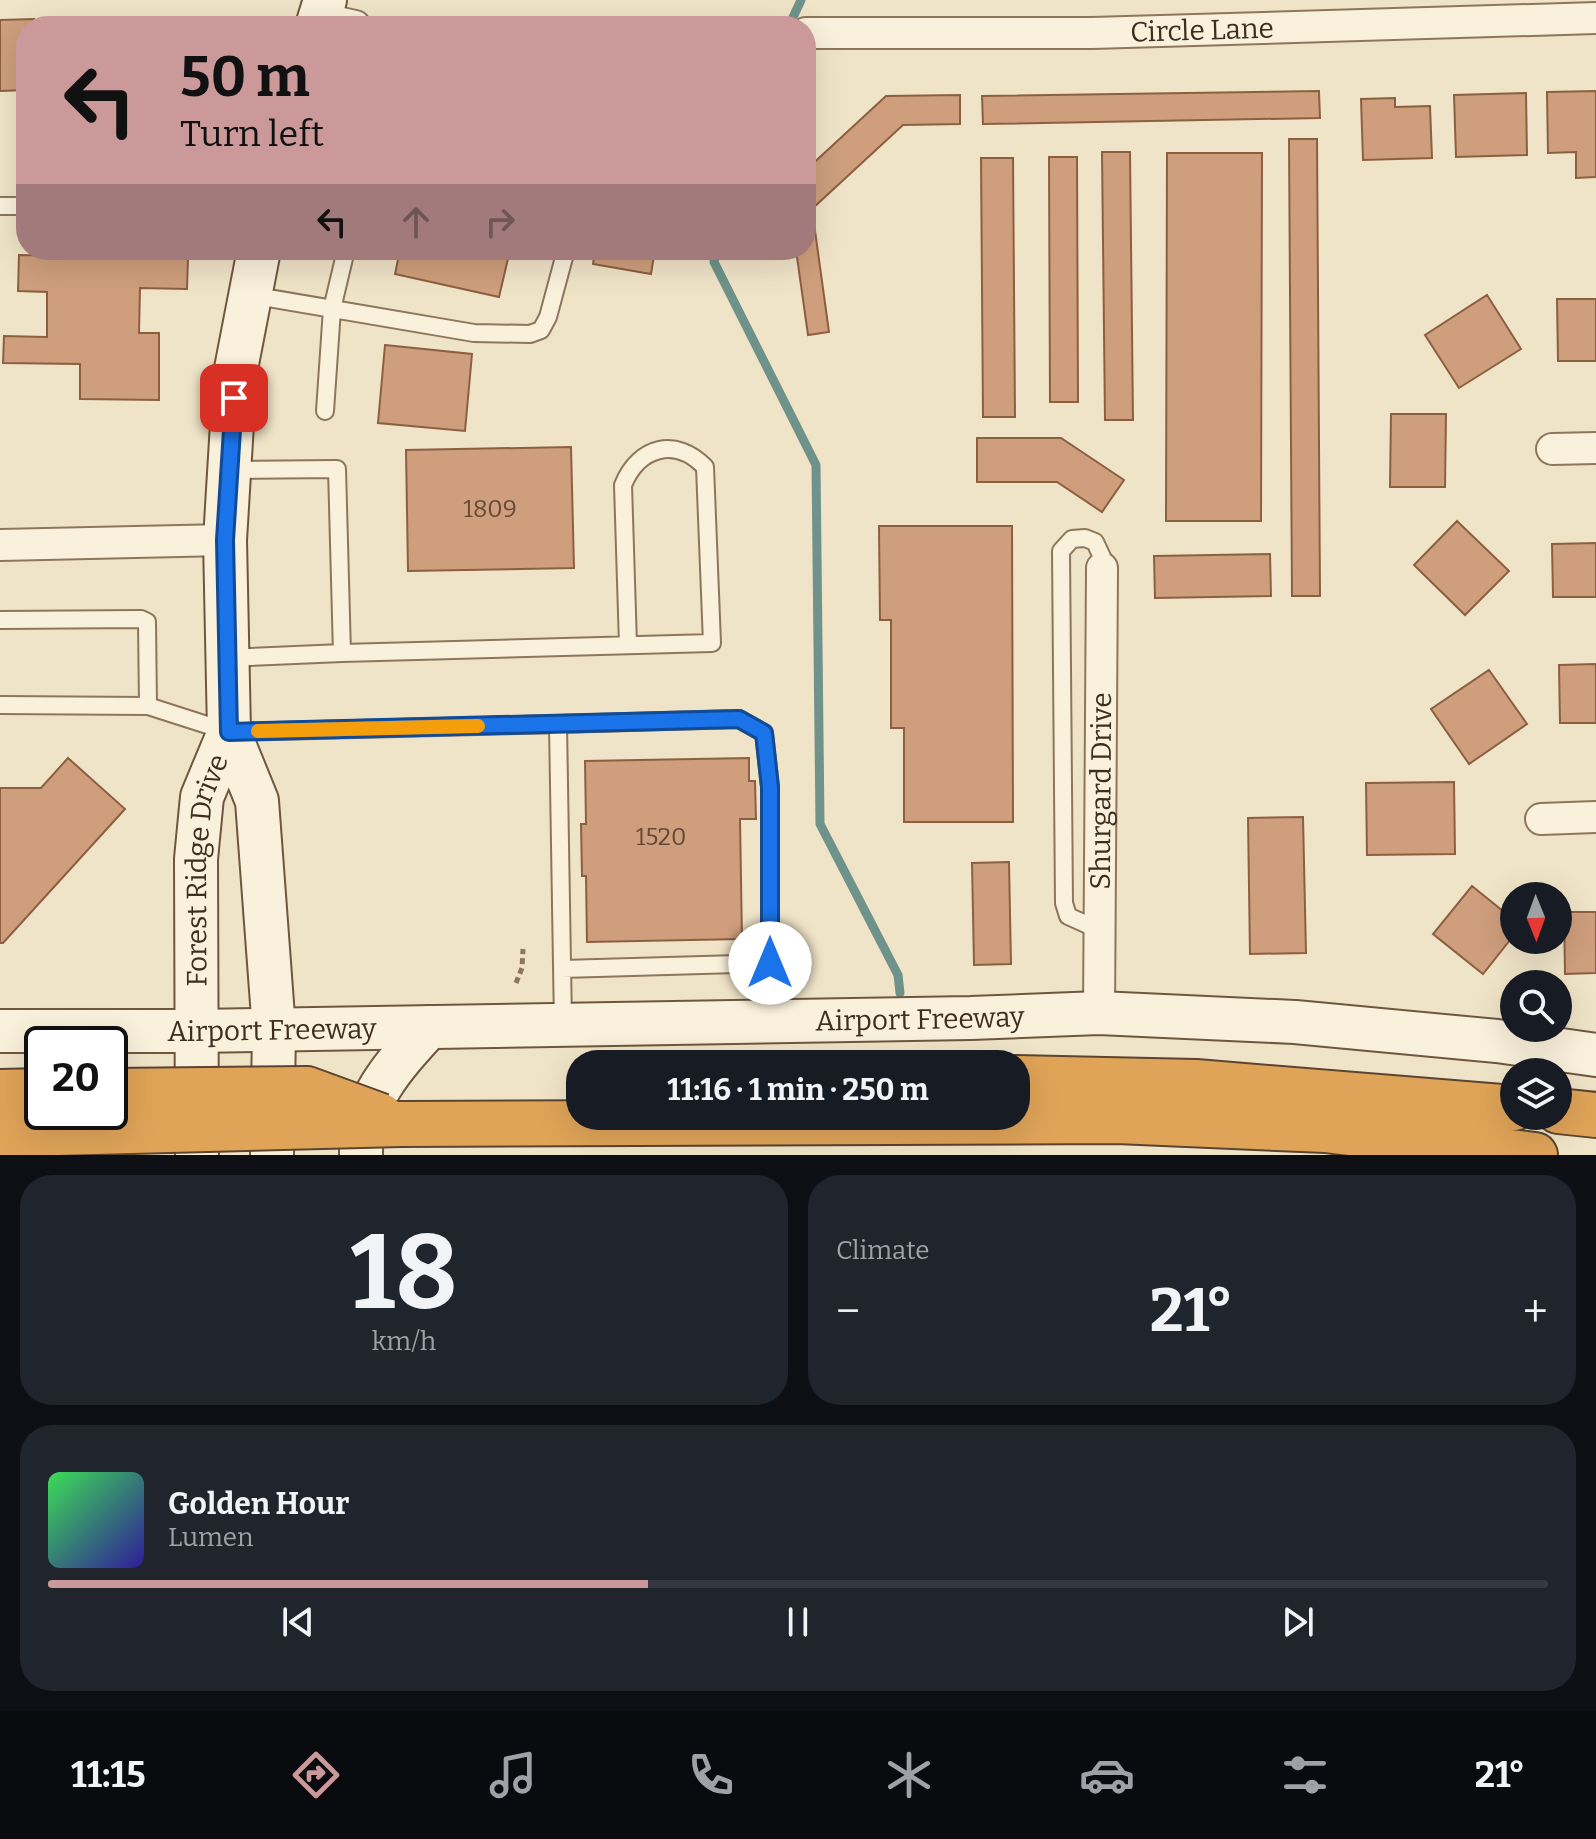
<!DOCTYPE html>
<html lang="en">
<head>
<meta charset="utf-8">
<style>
  body { margin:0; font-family:Bitter,serif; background:#20242c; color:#f1f3f6; height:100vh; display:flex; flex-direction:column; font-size:30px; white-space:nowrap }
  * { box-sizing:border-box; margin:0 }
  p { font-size:26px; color:#9ea1a6 }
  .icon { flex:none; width:44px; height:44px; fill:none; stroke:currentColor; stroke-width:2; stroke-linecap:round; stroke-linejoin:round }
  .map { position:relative; height:1155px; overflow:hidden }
  .side { display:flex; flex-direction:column; gap:20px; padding:20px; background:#0d0f14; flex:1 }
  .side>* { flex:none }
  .top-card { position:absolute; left:16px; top:16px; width:800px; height:244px; border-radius:32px; box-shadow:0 8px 32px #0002; background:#cc999b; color:#111; overflow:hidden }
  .needle { width:52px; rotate:179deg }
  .tools { position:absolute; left:1500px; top:882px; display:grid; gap:16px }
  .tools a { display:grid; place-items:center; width:72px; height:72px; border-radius:50%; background:#171b24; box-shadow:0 8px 32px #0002; font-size:40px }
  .speed { position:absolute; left:24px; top:1026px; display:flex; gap:16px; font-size:40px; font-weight:700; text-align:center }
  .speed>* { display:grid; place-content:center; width:104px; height:104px; border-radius:50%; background:#171b24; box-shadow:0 8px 32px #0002; line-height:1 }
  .speed .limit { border:4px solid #111; border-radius:12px; background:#fff; color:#111 }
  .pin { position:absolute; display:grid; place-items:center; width:68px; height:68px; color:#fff; margin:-34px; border-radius:16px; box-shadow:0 4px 12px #0006 }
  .me { position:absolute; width:88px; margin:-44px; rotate:0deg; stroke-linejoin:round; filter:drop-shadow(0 0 6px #0008) }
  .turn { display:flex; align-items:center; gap:28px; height:168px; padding:0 32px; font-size:36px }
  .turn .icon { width:104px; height:104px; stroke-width:2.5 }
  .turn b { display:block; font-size:56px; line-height:68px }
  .lanes { display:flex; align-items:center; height:76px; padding:0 32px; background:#0003; justify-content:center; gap:40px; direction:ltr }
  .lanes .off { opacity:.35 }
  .big { font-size:60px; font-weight:700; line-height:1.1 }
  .side .tile { flex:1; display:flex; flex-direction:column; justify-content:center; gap:12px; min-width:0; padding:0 28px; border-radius:32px; background:#20242c }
  .side .dial { align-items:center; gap:0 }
  .dial b { font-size:104px; line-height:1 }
  .song { display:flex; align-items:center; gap:24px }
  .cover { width:96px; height:96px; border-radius:12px; background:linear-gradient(135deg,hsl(130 70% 55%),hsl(250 70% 35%)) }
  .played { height:8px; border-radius:4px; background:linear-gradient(90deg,#cc999b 40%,#363941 40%) }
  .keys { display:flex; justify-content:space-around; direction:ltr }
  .heat { display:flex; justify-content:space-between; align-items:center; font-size:44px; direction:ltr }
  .side .tiles { flex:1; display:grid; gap:20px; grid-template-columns:1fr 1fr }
  .tile:last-child { grid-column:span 2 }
  .trip { position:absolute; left:566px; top:1050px; width:464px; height:80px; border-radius:32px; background:#171b24; box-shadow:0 8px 32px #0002; font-weight:700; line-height:80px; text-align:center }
  .tab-bar { display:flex; height:128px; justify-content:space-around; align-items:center; background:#090b0e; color:#9ea1a6 }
  .tab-bar .icon { width:56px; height:56px }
  .tab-bar .selected { color:#cc999b }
  .tab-bar b { font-size:36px; color:#f1f3f6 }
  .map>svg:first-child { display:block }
</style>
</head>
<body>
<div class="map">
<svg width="1596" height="1155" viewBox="0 0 1596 1155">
  <rect width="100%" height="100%" fill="#f0e4c8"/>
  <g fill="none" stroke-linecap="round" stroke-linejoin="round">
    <path stroke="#6f938a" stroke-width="9" d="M789 26 801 0
      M717 250 714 262 816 465 820 824 898 975 900 993"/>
  </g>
  <path fill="#cf9f7d" stroke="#8d5f41" stroke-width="2" d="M34 19 35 26H26V90L0 91V20Z
    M1319 91 1320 118 983 124 982 96Z
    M1596 91V177L1576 178V152L1548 153 1547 92Z
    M1526 93 1527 155 1456 157 1454 95Z
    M960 95V124L903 125 812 209 829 332 808 335 796 250H806V170L886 96Z
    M1395 98V107L1430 106 1432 158 1363 160 1361 99Z
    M1289 139H1317L1320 596H1292Z
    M1102 152H1130L1133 420H1105Z
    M1167 153H1262L1261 521H1166Z
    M1049 157H1077L1078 402H1050Z
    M981 158H1013L1015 417H983Z
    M400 250H510L499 297 395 274Z
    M595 250H655L651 274 593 264Z
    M19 255 188 258 187 289 140 288 139 333H159V400L80 399V364L3 363 4 336 47 337V292L18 291Z
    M1487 295 1521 349 1459 388 1425 335Z
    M1557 299H1596V361H1558Z
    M385 345 472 354 465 431 378 423Z
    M1391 414H1446L1445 487H1390Z
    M977 438H1061L1124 480 1102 512 1057 482H977Z
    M571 447 574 568 408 571 406 450Z
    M1457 521 1509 571 1465 615 1414 565Z
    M879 526H1012L1013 822H904V728H891V620H880Z
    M1596 543V597H1553L1552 544Z
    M1270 554 1271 596 1155 598 1154 556Z
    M1596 664V723H1560L1559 665Z
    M1489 670 1527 724 1469 764 1431 709Z
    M68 758 125 809 3 943H0V788H41Z
    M749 758V781H755L756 819H740L742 939 587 942 586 876H582L581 824H586L585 761Z
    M1454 782 1455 854 1367 855 1366 783Z
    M1303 817 1306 953 1250 954 1248 818Z
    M1009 862 1011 964 974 965 972 863Z
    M1472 886 1514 920V935L1483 974 1433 934Z
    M1564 912H1596V973L1565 974Z"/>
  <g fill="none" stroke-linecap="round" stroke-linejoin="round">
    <g stroke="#8d765c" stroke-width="20">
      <path id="lane" d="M0 206H26
        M251 295 474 333 530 334 541 330 548 317 566 250
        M325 411 332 309 346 250
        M0 620 141 619 147 622 148 706
        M342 653 712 643 705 467C676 437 639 446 623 485L628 645
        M228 658 342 653 337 469 231 470
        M0 705 148 706 229 732 558 724 563 1024
        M558 724 739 719 764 733 770 787V963L562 969
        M1099 930 1068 916 1064 903 1061 551 1072 539 1085 538 1095 542 1102 557V568"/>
    </g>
    <g stroke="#8d765c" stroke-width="34">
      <g id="street">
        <path d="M319 18 355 26"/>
        <path id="s1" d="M806 33H1092L1596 18"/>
        <path d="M1552 449 1596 448"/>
        <path d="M0 545 225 540"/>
        <path d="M1541 819 1596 817"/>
        <path id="s2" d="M1099 1013 1102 568"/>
      </g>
    </g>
    <g stroke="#6f573f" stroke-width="46">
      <g id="secondary">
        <path d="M317 26 325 0"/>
        <path d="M259 250 235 374 225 540 229 732 257 801 274 1030 272 1155"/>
        <path id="s3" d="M0 1031H196L971 1018 1099 1013 1295 1022 1497 1041 1596 1055"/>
        <path id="s4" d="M197 1155 196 859 202 797 229 732"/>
        <path d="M361 1155C360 1101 395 1064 429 1027"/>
      </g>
    </g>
    <g stroke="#5b4430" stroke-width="48">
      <path id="highway" d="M1016 1078 1196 1082 1514 1108
        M0 1092 42 1091
        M1558 1111 1596 1115
        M402 1124 1117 1121 1325 1130 1535 1155
        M0 1135 56 1133"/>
    </g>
    <path stroke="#8d765c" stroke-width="5" stroke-dasharray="6 4" stroke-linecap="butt" d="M516 983 522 968 523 949"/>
    <use href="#lane" stroke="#faf1dc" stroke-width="16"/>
    <use href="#street" stroke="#faf1dc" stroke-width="30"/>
    <use href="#secondary" stroke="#faf1dc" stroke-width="42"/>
    <use href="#highway" stroke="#e0a458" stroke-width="44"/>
    <g stroke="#5b4430" stroke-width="48" stroke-linecap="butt">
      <path id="highway-bridge" d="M110 1091 307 1089 381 1116
        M56 1133 402 1124"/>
    </g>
    <use href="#highway-bridge" stroke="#e0a458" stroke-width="44"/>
  </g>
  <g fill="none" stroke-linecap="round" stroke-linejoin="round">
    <g stroke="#114b97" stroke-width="20">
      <path id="route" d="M234 398 225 540 229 732 739 719 764 733 770 787V963"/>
    </g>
    <use href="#route" stroke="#1a73e8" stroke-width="14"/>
    <path stroke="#f59e0b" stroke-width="14" d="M258 731 478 726"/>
  </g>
  <g text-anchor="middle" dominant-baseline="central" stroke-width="8" stroke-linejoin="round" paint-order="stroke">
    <g font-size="24" fill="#624a37">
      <text x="490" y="509">1809</text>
      <text x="661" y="837">1520</text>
    </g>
    <g font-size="28" fill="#3d2e20" stroke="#f7eed8">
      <text stroke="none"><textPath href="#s1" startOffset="396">Circle Lane</textPath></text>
      <text stroke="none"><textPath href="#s2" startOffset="222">Shurgard Drive</textPath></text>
      <text stroke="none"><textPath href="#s4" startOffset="286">Forest Ridge Drive</textPath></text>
      <text stroke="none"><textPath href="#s3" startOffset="920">Airport Freeway</textPath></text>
      <text stroke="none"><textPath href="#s3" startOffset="272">Airport Freeway</textPath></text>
    </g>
  </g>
</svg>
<div class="tools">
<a><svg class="needle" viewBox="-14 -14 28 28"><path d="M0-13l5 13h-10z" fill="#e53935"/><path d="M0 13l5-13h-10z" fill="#9ea1a6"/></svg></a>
<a><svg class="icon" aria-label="search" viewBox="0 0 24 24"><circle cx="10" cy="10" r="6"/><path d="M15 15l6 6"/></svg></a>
<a><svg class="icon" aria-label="layers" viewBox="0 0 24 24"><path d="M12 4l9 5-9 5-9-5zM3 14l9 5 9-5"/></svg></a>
</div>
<div class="speed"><div class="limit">20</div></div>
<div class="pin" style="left:234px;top:398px;background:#d93025"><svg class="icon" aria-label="arrive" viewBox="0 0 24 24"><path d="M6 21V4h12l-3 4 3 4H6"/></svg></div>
<svg class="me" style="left:770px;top:963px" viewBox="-20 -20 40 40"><circle r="19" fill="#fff"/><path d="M0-13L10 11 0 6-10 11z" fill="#1a73e8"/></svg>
<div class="trip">11:16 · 1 min · 250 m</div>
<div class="top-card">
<div class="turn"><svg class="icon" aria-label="left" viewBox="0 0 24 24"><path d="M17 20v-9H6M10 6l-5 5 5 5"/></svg><div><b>50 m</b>Turn left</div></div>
<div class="lanes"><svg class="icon" aria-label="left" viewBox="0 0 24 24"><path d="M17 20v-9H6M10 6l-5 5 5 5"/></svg><svg class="icon off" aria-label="ahead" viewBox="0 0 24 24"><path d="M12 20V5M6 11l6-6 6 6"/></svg><svg class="icon off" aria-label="right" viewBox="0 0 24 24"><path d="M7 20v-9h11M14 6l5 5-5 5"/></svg></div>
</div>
</div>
<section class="side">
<div class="tiles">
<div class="tile dial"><b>18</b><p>km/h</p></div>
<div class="tile"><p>Climate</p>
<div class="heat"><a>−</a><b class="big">21°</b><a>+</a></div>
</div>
<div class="tile">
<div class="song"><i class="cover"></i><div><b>Golden Hour</b><p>Lumen</p></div></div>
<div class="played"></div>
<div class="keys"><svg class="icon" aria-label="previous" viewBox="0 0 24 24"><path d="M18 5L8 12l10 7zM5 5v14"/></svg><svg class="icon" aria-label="pause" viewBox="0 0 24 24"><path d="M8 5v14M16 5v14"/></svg><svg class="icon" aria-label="next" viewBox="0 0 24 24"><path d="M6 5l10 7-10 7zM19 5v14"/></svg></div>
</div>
</div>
</section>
<nav class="tab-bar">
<b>11:15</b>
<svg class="icon selected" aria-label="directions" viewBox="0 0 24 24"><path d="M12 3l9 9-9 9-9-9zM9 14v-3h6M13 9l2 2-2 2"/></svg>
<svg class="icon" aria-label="music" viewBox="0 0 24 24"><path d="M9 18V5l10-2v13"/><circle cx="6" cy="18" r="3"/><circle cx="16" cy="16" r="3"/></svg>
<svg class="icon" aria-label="phone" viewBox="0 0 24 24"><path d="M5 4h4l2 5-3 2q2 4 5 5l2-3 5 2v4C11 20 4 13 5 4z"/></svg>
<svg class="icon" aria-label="climate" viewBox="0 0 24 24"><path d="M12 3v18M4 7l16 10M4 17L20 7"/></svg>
<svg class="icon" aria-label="car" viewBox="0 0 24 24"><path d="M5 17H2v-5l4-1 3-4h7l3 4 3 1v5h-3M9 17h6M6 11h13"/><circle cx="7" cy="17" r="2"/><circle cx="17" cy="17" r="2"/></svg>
<svg class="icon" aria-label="filters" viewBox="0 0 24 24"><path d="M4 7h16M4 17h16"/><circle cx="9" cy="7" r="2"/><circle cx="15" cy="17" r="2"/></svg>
<b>21°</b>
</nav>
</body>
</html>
